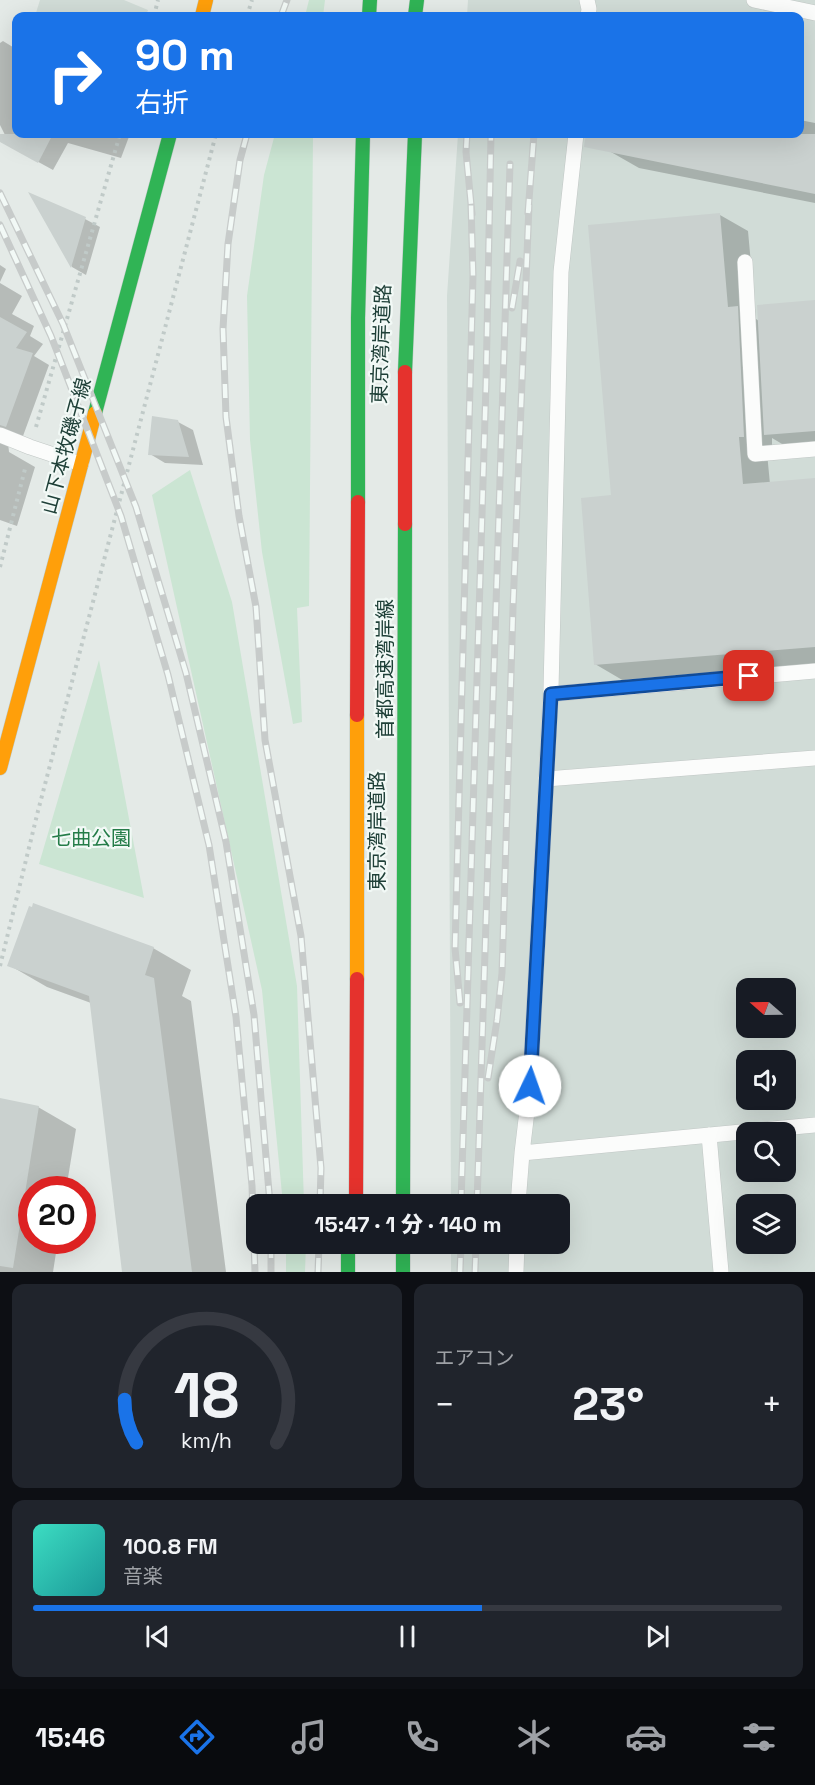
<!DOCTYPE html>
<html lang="ja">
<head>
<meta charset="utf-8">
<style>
  body { margin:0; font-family:"Space Grotesk","Noto Sans JP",sans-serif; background:#20242c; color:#f1f3f6; height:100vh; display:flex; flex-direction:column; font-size:22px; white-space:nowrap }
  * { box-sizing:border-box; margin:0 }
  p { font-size:20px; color:#9ea1a6 }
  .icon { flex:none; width:33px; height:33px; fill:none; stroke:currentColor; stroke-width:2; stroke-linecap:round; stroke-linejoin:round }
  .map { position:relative; height:1272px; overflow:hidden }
  .sheet { display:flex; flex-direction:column; gap:12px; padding:12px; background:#0d0f14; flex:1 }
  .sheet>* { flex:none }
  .guide { position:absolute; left:12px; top:12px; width:792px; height:126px; border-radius:12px; box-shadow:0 6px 24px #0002; background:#1a73e8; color:#fff; overflow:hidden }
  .needle { width:39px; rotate:290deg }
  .fabs { position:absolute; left:736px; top:978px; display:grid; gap:12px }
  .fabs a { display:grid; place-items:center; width:60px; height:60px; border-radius:12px; background:#171b24; box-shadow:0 6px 24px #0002; font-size:30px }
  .speed { position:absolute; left:18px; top:1176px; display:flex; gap:12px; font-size:30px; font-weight:700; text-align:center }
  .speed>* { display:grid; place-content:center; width:78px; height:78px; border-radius:50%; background:#171b24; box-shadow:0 6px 24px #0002; line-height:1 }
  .speed .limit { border:9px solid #d22; background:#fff; color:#111 }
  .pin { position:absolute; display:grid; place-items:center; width:51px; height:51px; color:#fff; margin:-26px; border-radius:12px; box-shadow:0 3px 9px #0006 }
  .me { position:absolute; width:66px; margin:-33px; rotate:3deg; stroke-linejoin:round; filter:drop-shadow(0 0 4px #0008) }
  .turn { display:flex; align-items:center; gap:21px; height:126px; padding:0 24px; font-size:27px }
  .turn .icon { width:78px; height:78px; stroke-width:2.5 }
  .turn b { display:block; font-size:42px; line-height:51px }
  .big { font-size:45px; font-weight:800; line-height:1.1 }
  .sheet .card { flex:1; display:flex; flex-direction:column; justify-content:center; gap:9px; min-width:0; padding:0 21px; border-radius:12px; background:#20242c }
  .sheet .dial { align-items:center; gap:0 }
  .dial svg { height:156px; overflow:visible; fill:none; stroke:#363941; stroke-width:7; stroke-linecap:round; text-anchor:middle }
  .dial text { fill:#f1f3f6; stroke:none }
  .song { display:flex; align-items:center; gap:18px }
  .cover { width:72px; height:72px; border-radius:9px; background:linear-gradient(135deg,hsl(170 70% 55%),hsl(180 70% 35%)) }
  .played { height:6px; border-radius:3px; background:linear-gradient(90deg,#1a73e8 60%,#363941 60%) }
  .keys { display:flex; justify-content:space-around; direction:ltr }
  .heat { display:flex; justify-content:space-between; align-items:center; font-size:33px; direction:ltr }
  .sheet .tiles { flex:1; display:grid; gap:12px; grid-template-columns:1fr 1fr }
  .card:last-child { grid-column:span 2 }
  .trip { position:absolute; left:246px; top:1194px; width:324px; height:60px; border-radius:12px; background:#171b24; box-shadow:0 6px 24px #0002; font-weight:800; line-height:60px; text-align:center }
  .tab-bar { display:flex; height:96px; justify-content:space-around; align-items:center; background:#090b0e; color:#9ea1a6 }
  .tab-bar .icon { width:42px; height:42px }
  .tab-bar .active { color:#1a73e8 }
  .tab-bar b { font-size:27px; color:#f1f3f6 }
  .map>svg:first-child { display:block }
</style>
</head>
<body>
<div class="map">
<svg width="815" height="1272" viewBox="0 0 815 1272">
  <rect width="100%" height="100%" fill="#e4eae7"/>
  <path fill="#d1dcd7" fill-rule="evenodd" d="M40 0H124L148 10 146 16H35Z
    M468 0H815V1272H451V1244H560V1204H451L447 296 458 134H800V16H467ZM747 988H786V1028H747ZM747 1060H786V1100H747ZM747 1132H786V1172H747ZM747 1204H786V1244H747Z"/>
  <path fill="#cbe5d3" d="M309 0H325L323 16H305Z
    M275 134H313L309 606 297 608 302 722 293 724 262 552 250 440 247 296 264 175Z
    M190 470 232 602 297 986 304 1204H283L262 990 152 495Z
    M99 660 144 898 39 864Z
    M286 1244H306L305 1272H286Z"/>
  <path fill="#0003" d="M3 41 16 49V134H130L121 158 68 143 53 170 11 147 0 125V43Z
    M800 120 815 123V203L639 168 611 152 614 134H800Z
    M31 195 85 219 100 227 86 275 72 267Z
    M720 215 748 231 756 319 759 321 815 301V449L794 451 772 438V452L767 453 770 484 815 480V665L624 681 595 664 613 497Z
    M0 265 6 269 0 282Z
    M0 283 22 296 12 314 34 326 30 336 43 344 34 356 49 365 23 436 16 435 8 442 9 452 35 467 17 526 0 520Z
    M178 422 193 430 203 465 165 463 150 454Z
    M153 948 191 970 182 996 191 1001 226 1272H123L91 1003 47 987 9 965Z
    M0 1099 38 1107 76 1129 66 1190H32V1240H58L53 1272H0Z"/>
  <path fill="#cad1cf" d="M0 134H53L38 163 0 142Z
    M586 134H815V194L584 147Z
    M28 192 86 217 71 268Z
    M720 213 728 307 738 306 744 437H739L743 484 815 478V647L594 665 581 498 611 495 588 225Z
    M815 300V431L764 435 757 305Z
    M0 317 27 332 16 348 33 353 6 427 0 425Z
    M152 416 178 420 189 457 148 455Z
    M33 903 154 947 145 975 154 978 192 1272H122L89 996 7 966 29 906 32 907Z
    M0 1098 39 1106 13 1268 0 1266Z"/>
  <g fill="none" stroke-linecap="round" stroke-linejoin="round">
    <g stroke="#c1c7c5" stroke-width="16">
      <path id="lane" d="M587 0 589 9 588 16
        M754 0 815 13
        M745 262 755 454 815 449
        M0 435 30 447 81 464
        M551 694 815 671
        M546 779 815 758
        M709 1135 721 1272
        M522 1153 530 1086 551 689 561 272 576 134
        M518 1204 522 1153 815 1125
        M516 1272 517 1244"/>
    </g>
    <g stroke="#bcc7c3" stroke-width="15">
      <path id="fast" d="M369 16 370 0
        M415 16 417 0
        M405 372 415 134
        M95 413 170 134
        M358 502V318L363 134
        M403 1204 405 524
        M348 1244V1272
        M403 1244V1272"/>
    </g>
    <g stroke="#bcc7c3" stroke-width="15">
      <path id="slow" d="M202 16 206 0
        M0 768 95 413
        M357 979V715"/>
    </g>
    <g stroke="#bcc7c3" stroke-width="15">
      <path id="jam" d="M405 524V372
        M357 715 358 502
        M356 1204 357 979"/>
    </g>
    <path stroke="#c0cac8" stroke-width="4" stroke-dasharray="3 4.5" stroke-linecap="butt" d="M154 16 158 0
      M247 16 252 0
      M36 427 120 134
      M0 567 25 469
      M0 966 38 811 216 134"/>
    <use href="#lane" stroke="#fbfcfb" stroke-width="15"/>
    <use href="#fast" stroke="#30b455" stroke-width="14"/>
    <use href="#slow" stroke="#ff9f0a" stroke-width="14"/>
    <use href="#jam" stroke="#e5322d" stroke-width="14"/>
    <g stroke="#c7cbca" stroke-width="7">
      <path id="rail" d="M281 16 287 0
        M247 134 240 160 228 244 223 329 226 417 239 516 256 607 265 740 301 936 321 1168 320 1204
        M467 134 466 152 472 214
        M0 193 63 324 136 507 186 673 226 842 254 1015 270 1204
        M528 213 534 134
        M0 225 51 336 121 516 168 675 209 845 236 1017 252 1186 255 1272
        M512 308 520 261
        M460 1003 455 948 473 275 471 205
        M488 1078 497 1020 502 973 513 608 529 205
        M461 1204 486 384 491 134
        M477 1204 510 164
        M271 1244V1272
        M318 1272 319 1244
        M460 1272 461 1244
        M475 1272 476 1244"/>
    </g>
    <use href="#rail" stroke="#f2f9f6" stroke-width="4.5" stroke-dasharray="14" stroke-linecap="butt"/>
  </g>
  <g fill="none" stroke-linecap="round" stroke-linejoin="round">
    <g stroke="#114b97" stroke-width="15">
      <path id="route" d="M530 1086 551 694 749 676"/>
    </g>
    <use href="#route" stroke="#1a73e8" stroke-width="10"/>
  </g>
  <g text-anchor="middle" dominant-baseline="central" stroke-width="4.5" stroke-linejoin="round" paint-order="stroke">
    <g font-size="20" fill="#1f4038" stroke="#f2f9f6">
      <text transform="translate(381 344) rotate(-88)">東京湾岸道路</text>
      <text transform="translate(66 446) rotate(-75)">山下本牧磯子線</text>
      <text transform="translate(385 669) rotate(-90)">首都高速湾岸線</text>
      <text transform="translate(377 831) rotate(-90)">東京湾岸道路</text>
    </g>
    <g font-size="20" fill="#247c48" stroke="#f2f9f6">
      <text x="91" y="838">七曲公園</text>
    </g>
  </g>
</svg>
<div class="fabs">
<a><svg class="needle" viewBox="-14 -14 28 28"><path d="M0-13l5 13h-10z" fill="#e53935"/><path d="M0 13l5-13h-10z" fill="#9ea1a6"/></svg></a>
<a><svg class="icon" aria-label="sound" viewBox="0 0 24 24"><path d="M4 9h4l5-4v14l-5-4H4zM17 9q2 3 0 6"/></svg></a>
<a><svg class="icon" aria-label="search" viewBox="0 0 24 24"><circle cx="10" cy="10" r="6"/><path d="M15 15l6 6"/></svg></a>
<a><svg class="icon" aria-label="layers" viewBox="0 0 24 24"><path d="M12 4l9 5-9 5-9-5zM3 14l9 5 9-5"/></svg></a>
</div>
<div class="speed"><div class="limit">20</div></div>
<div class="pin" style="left:749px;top:676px;background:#d93025"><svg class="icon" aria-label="arrive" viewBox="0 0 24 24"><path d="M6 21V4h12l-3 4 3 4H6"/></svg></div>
<svg class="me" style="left:530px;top:1086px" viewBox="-20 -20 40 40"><circle r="19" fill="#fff"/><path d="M0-13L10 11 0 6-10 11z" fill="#1a73e8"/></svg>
<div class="trip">15:47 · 1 分 · 140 m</div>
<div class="guide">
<div class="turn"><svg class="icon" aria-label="right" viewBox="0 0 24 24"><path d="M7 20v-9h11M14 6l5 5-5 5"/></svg><div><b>90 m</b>右折</div></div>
</div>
</div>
<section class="sheet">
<div class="tiles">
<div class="card dial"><svg viewBox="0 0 100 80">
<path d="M14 69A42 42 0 1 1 86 69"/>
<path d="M14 69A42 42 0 0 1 8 47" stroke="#1a73e8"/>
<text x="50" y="56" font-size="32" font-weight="700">18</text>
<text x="50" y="72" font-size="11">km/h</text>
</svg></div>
<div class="card"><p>エアコン</p>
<div class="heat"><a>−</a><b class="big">23°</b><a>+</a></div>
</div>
<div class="card">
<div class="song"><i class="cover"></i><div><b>100.8 FM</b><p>音楽</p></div></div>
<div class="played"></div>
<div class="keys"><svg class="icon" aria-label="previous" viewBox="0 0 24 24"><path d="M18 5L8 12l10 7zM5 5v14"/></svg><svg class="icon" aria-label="pause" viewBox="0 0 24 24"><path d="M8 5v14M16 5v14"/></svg><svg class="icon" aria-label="next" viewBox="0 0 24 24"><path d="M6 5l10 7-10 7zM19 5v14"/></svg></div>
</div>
</div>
</section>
<nav class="tab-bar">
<b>15:46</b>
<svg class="icon active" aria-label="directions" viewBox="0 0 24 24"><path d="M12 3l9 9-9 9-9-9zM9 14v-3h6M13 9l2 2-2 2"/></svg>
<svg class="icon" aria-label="music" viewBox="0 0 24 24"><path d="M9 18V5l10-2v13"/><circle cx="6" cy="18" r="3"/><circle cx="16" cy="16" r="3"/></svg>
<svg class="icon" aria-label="phone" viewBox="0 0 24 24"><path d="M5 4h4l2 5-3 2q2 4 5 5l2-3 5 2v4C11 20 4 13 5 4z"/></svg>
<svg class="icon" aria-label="climate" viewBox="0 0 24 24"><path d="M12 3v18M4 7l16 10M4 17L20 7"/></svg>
<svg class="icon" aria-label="car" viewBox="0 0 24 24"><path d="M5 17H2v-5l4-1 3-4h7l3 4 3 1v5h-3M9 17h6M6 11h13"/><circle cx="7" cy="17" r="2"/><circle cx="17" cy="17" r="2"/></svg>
<svg class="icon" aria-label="filters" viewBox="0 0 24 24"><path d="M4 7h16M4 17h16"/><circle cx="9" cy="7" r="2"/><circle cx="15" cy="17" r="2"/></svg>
</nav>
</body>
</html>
